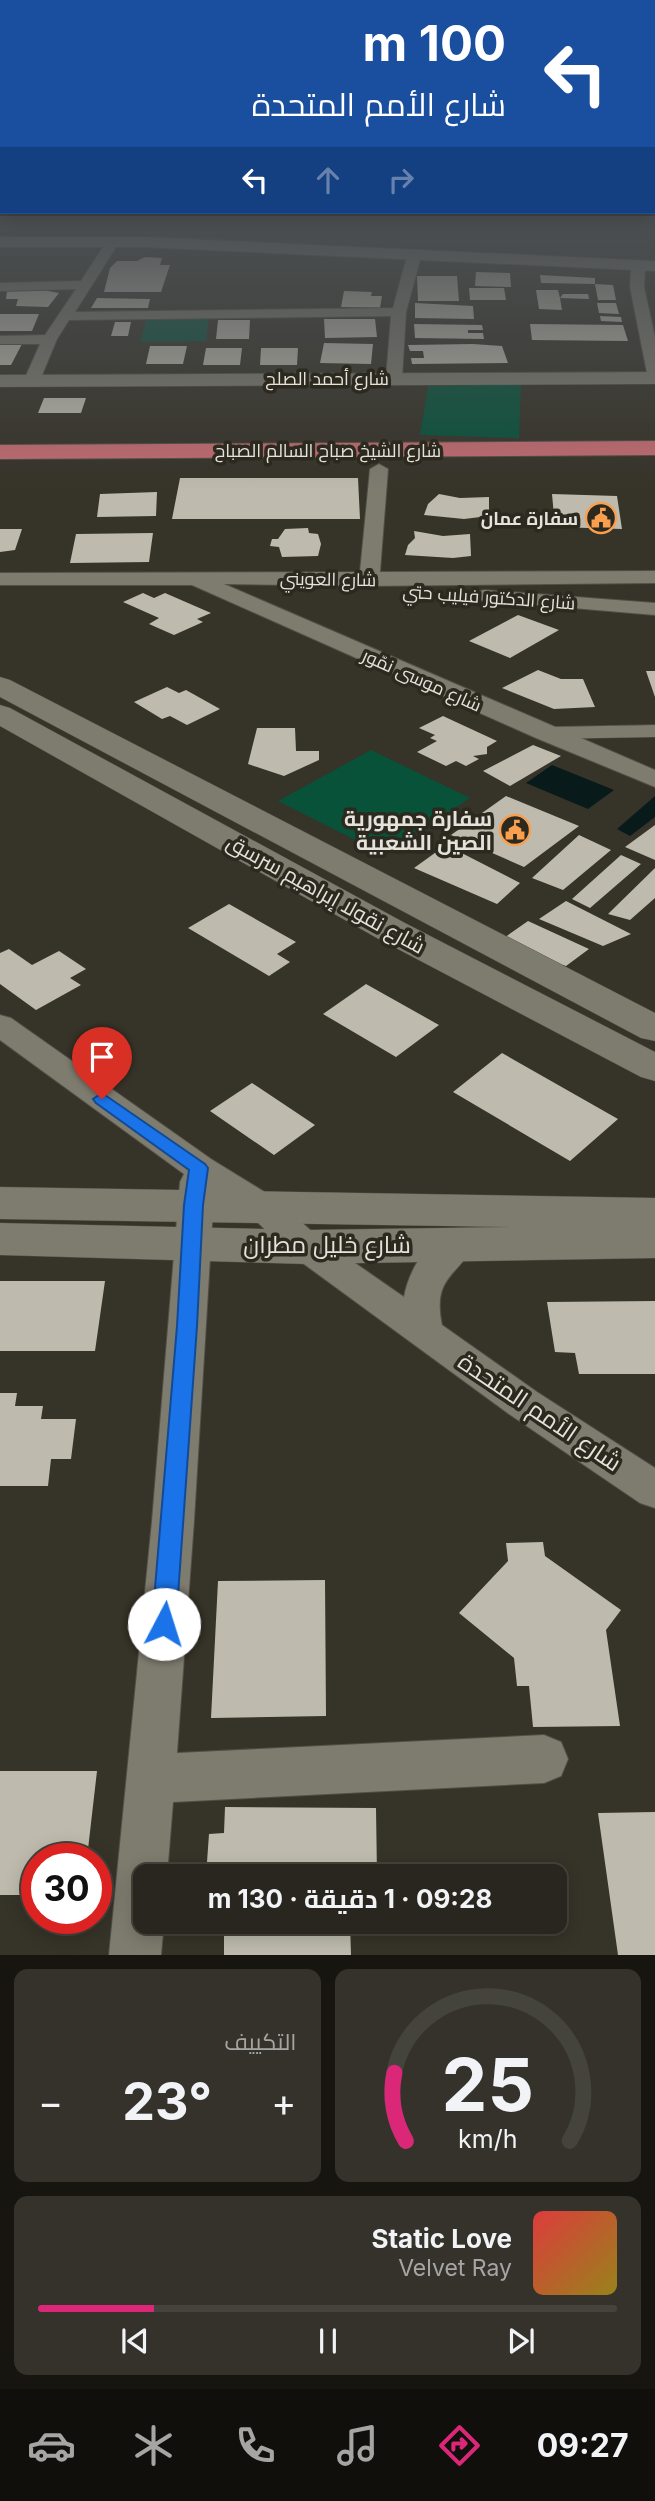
<!DOCTYPE html>
<html lang="ar">
<head>
<meta charset="utf-8">
<style>
  body { margin:0; font-family:Inter,Cairo,sans-serif; background:#34322b; color:#f1f3f6; direction:rtl; height:100vh; display:flex; flex-direction:column; font-size:26px; white-space:nowrap }
  * { box-sizing:border-box; margin:0 }
  p { font-size:23px; color:#a5a5a4 }
  .icon { flex:none; width:38px; height:38px; fill:none; stroke:currentColor; stroke-width:2; stroke-linecap:round; stroke-linejoin:round }
  .map { position:relative; height:1955px; overflow:hidden; direction:ltr }
  .panel { display:flex; flex-direction:column; gap:14px; padding:14px; background:#161510; flex:1 }
  .panel>* { flex:none }
  .guide { position:absolute; left:0px; top:0px; width:656px; height:214px; box-shadow:0 4px 18px #0003,0 0 0 2px #44433c; direction:rtl; background:#1a4fa0; color:#fff; overflow:hidden }
  .speed { position:absolute; left:21px; top:1843px; display:flex; gap:14px; font-size:35px; font-weight:700; text-align:center }
  .speed>* { display:grid; place-content:center; width:91px; height:91px; border-radius:50%; background:#28261e; box-shadow:0 4px 18px #0003,0 0 0 2px #44433c; line-height:1 }
  .speed .limit { border:10px solid #d22; background:#fff; color:#111 }
  .pin { position:absolute; display:grid; place-items:center; width:60px; height:60px; color:#fff; margin:-72px -30px; border-radius:50% 50% 50% 0; rotate:-45deg; box-shadow:0 0 7px #0007 }
  .pin .icon { rotate:45deg }
  .me { position:absolute; width:77px; margin:-38px; rotate:5deg; stroke-linejoin:round; filter:drop-shadow(0 0 5px #0008) }
  .turn { display:flex; align-items:center; gap:24px; height:147px; padding:0 35px; font-size:32px }
  .turn .icon { width:91px; height:91px; stroke-width:2.5 }
  .turn b { display:block; font-size:49px; line-height:60px }
  .lanes { display:flex; align-items:center; height:66px; padding:0 35px; background:#0003; justify-content:center; gap:35px; direction:ltr }
  .lanes .off { opacity:.35 }
  .big { font-size:52px; font-weight:700; line-height:1.1 }
  .panel .tile { flex:1; display:flex; flex-direction:column; justify-content:center; gap:10px; min-width:0; padding:0 24px; border-radius:14px; background:#34322b }
  .panel .dial { align-items:center; gap:0 }
  .dial svg { height:182px; overflow:visible; fill:none; stroke:#44433c; stroke-width:7; stroke-linecap:round; text-anchor:middle }
  .dial text { fill:#f1f3f6; stroke:none }
  .song { display:flex; align-items:center; gap:21px }
  .cover { width:84px; height:84px; border-radius:10px; background:linear-gradient(135deg,hsl(0 70% 55%),hsl(50 70% 35%)) }
  .played { height:7px; border-radius:4px; background:linear-gradient(90deg,#db2777 20%,#44433c 20%) }
  .keys { display:flex; justify-content:space-around; direction:ltr }
  .heat { display:flex; justify-content:space-between; align-items:center; font-size:38px; direction:ltr }
  .panel .tiles { flex:1; display:grid; gap:14px; grid-template-columns:1fr 1fr }
  .tile:last-child { grid-column:span 2 }
  .trip { position:absolute; left:133px; top:1864px; width:434px; height:70px; border-radius:14px; background:#28261e; box-shadow:0 4px 18px #0003,0 0 0 2px #44433c; font-weight:700; line-height:70px; text-align:center; direction:rtl }
  .tab-bar { display:flex; height:112px; justify-content:space-around; align-items:center; background:#100f0c; color:#a5a5a4 }
  .tab-bar .icon { width:49px; height:49px }
  .tab-bar .selected { color:#db2777 }
  .tab-bar b { font-size:32px; color:#f1f3f6 }
  .map>svg:first-child { display:block }
</style>
</head>
<body>
<div class="map">
<svg width="655" height="1955" viewBox="0 0 655 1955">
  <rect width="100%" height="100%" fill="#363328"/>
  <path fill="#08523a" d="M147 318H209L206 341 140 342Z
    M521 384 519 438 420 435 428 386Z
    M371 750 470 798 385 855 278 801Z"/>
  <path fill="#091a1a" d="M552 765 614 790 588 809 526 783Z
    M655 796V817L630 836 617 829Z"/>
  <path fill="#bebbae" d="M145 257 162 258 160 265H170L161 292H104L110 268 117 261H137Z
    M476 272 510 273 511 287 475 286Z
    M540 275 595 278V284L541 283Z
    M417 276H457L459 301H418Z
    M595 284 613 285 616 300H598Z
    M469 288H504L506 300H470Z
    M43 290 59 293 48 307 16 306 18 299H6L7 291Z
    M536 290H558L560 298 563 294H588L589 299 560 298 562 310 539 309Z
    M344 291 372 292 371 296H382L380 308 341 307Z
    M97 298 150 299 148 308H91Z
    M415 303 473 306 474 319 415 318Z
    M597 303H616L619 314 599 313Z
    M0 314H39L32 331H0Z
    M600 316 621 317 622 322 601 321Z
    M324 319H375L377 337 325 338Z
    M218 320H250L249 339H216Z
    M115 322H131L128 336H111Z
    M414 324 482 325 483 330H468V333H483L484 339 415 338Z
    M530 324 623 325 628 341 532 340Z
    M324 343 373 344 371 364 320 363Z
    M0 344H22L11 365H0Z
    M473 344 502 346 508 363 412 364 411 358H424L423 351H410L408 345Z
    M150 346H187L183 364H146Z
    M206 348H242L240 365H203Z
    M261 348H298L297 365H260Z
    M44 398H86L81 413H38Z
    M180 478H358L360 519H172Z
    M157 492 156 516 97 517 100 494Z
    M439 494 460 498 489 497V516L464 519 424 515 428 504Z
    M552 494 617 496 622 529 555 527Z
    M308 528 309 533 318 534 321 544 318 556 282 557 279 547 270 546 272 539H278L285 529Z
    M0 529H22L15 550 0 552Z
    M414 531 443 536 470 534 471 556 453 558 405 555 408 545 415 538Z
    M153 533 149 562 70 563 76 534Z
    M143 593 154 598 165 593 211 613 197 619 203 622 174 635 149 624 159 618 123 602Z
    M518 615 559 630 510 658 469 641Z
    M538 670 561 679H583L595 707 554 709 502 688Z
    M646 671H655V697Z
    M167 687 179 693 186 690 220 709 187 725 170 716 162 719 134 702Z
    M443 716 497 741 487 747V754L473 756 479 759 466 766 456 761 446 766 417 752 437 741 430 738 435 735 419 728Z
    M257 728H295L296 751H319V760L284 776 248 764Z
    M533 745 561 756 510 786 483 771Z
    M506 796 579 826 524 867 451 835Z
    M655 825V860L625 847Z
    M579 835 611 850 563 890 532 878Z
    M446 845 520 883 497 904 414 868Z
    M621 855 641 864 590 908 572 899Z
    M655 868V898L630 920 608 914Z
    M566 901 631 934 603 946 539 919Z
    M229 904 296 942 277 954 290 962 269 976 188 928Z
    M528 921 589 949 566 966 494 945Z
    M9 949 32 965 59 951 86 969 70 978 81 985 36 1010 0 984V953Z
    M366 984 439 1025 396 1057 323 1014Z
    M502 1053 618 1119 570 1161 453 1092Z
    M252 1083 315 1125 274 1155 210 1111Z
    M0 1281H105L95 1351H0Z
    M655 1301V1374H579L575 1353 555 1352 547 1302Z
    M0 1393H17L15 1406H43L41 1419H76L71 1459H51L48 1486H0Z
    M543 1542 545 1556 621 1610 606 1630 620 1726 533 1727 529 1686H517L514 1658 459 1613 508 1561 506 1543Z
    M325 1580 326 1716 211 1718 218 1581Z
    M0 1771H97L87 1858H37V1895H0Z
    M225 1807 376 1808 377 1876H206L209 1834 224 1833Z
    M655 1812V1955H618L598 1813Z
    M224 1922H350L351 1955H224Z"/>
  <g fill="none" stroke-linecap="round" stroke-linejoin="round">
    <g stroke="#514f46" stroke-width="1">
      <path id="pedestrian" d="M655 725V737L545 739 536 733 545 727Z"/>
    </g>
    <g stroke="#514f46" stroke-width="2">
      <path id="minor" d="M110 243 116 247 75 312 393 308 406 260 408 257H418L420 260 406 312 402 378 394 383 386 378 391 316 69 320 57 339 40 380 32 385 26 383 24 380 40 344H0V336L45 335 76 289 0 291V283L81 281 105 244Z
        M638 266 645 270 644 287 655 337V378L647 373 630 287 631 270Z
        M379 464 388 469 380 572 655 571V583L369 586 224 584 655 770V787L536 738 192 585H0V573L360 572 370 469Z
        M484 590 655 603V615L477 600 474 596 477 592Z
        M0 1015 11 1018 211 1159 276 1199 319 1238 404 1297C409 1267 435 1224 470 1235L475 1244C457 1277 432 1277 442 1325L537 1392 655 1468V1508L640 1503 509 1414 293 1256 252 1217 214 1193 194 1521 177 1753 544 1735 561 1742 568 1759 561 1776 544 1783 173 1802 167 1876H145V1922H164L161 1955H109L152 1521 180 1182 184 1174 0 1040Z"/>
    </g>
    <g stroke="#514f46" stroke-width="1">
      <path id="tertiary" d="M655 372V384L0 387V375Z
        M0 677 10 680 655 1013V1041L641 1038 0 697Z
        M0 705 10 708 403 922 655 1052V1081L641 1077 377 938 0 726Z
        M0 1187 655 1198V1258L306 1264 0 1255V1223L306 1230 516 1227 0 1219Z"/>
    </g>
    <g stroke="#514f46" stroke-width="2">
      <path id="secondary" d="M0 237H142L655 261V271L142 247H0Z"/>
    </g>
    <g stroke="#514f46" stroke-width="2">
      <path id="motorway" d="M655 441V455L0 459V445Z"/>
    </g>
    <use href="#pedestrian" fill="#7e7b6f" fill-rule="evenodd"/>
    <use href="#minor" fill="#7e7b6f" fill-rule="evenodd"/>
    <use href="#tertiary" fill="#7e7b6f" fill-rule="evenodd"/>
    <use href="#secondary" fill="#7e7b6f" fill-rule="evenodd"/>
    <use href="#motorway" fill="#c46c71" fill-rule="evenodd"/>
  </g>
  <linearGradient id="sky" x2="0" y2="1"><stop stop-color="#1e1c16"/><stop offset="0.44" stop-color="#4c5053"/><stop offset="1" stop-color="#4c5053" stop-opacity="0"/></linearGradient>
  <rect width="655" height="491" fill="url(#sky)"/>
  <path fill="#1a73e8" stroke="#114b97" stroke-width="2" d="M102 1093 205 1164 208 1168 203 1205 197 1326 176 1624 172 1632 164 1635 155 1632 152 1624 177 1326 184 1205 189 1170 96 1103 93 1099Z"/>
  <defs>
    <g id="civic-ring" transform="scale(1.575)"><circle r="9.5" fill="#2c291f" stroke="#fa9f4e" stroke-width="1.5"/><path d="M-.6-6.5H3V-4.5H.6V-3L4-1V1h2V6H-6V1h2V-1L-.6-3ZM-1.2 2.5V6h2.4V2.5Z" fill="#fa9f4e"/></g>
  </defs>
  <g fill-rule="evenodd">
    <use href="#civic-ring" x="601" y="518"/>
    <use href="#civic-ring" x="515" y="830"/>
  </g>
  <g text-anchor="middle" dominant-baseline="central" stroke-width="7" stroke-linejoin="round" paint-order="stroke">
    <g font-size="18" fill="#e4e2db" stroke="#2c291f">
      <text x="327" y="378">شارع أحمد الصلح</text>
      <text x="328" y="450">شارع الشيخ صباح السالم الصباح</text>
      <text transform="translate(328 579) rotate(1)">شارع العويني</text>
      <text transform="translate(489 597) rotate(4)">شارع الدكتور فيليب حتي</text>
      <text transform="translate(422 680) rotate(24)">شارع موسى نمّور</text>
    </g>
    <g font-size="18" font-weight="bold" fill="#e4e2db" stroke="#2c291f" text-anchor="end">
      <text x="578" y="518">سفارة عمان</text>
    </g>
    <g font-size="21" font-weight="bold" fill="#e4e2db" stroke="#2c291f" text-anchor="end">
      <text x="492" y="818">سفارة جمهورية<tspan x="492" dy="24">الصين الشعبية</tspan></text>
    </g>
    <g font-size="21" fill="#e4e2db" stroke="#2c291f">
      <text transform="translate(326 894) rotate(29)">شارع نقولا إبراهيم سرسق</text>
    </g>
    <g font-size="24" fill="#e4e2db" stroke="#2c291f">
      <text x="327" y="1244">شارع خليل مطران</text>
      <text transform="translate(540 1412) rotate(34)">شارع الأمم المتحدة</text>
    </g>
  </g>
</svg>
<div class="speed"><div class="limit">30</div></div>
<div class="pin" style="left:102px;top:1099px;background:#d93025"><svg class="icon" aria-label="arrive" viewBox="0 0 24 24"><path d="M6 21V4h12l-3 4 3 4H6"/></svg></div>
<svg class="me" style="left:164px;top:1624px" viewBox="-20 -20 40 40"><circle r="19" fill="#fff"/><path d="M0-13L10 11 0 6-10 11z" fill="#1a73e8"/></svg>
<div class="trip">09:28 · 1 دقيقة · 130 m</div>
<div class="guide">
<div class="turn"><svg class="icon" aria-label="left" viewBox="0 0 24 24"><path d="M17 20v-9H6M10 6l-5 5 5 5"/></svg><div><b>100 m</b>شارع الأمم المتحدة</div></div>
<div class="lanes"><svg class="icon" aria-label="left" viewBox="0 0 24 24"><path d="M17 20v-9H6M10 6l-5 5 5 5"/></svg><svg class="icon off" aria-label="ahead" viewBox="0 0 24 24"><path d="M12 20V5M6 11l6-6 6 6"/></svg><svg class="icon off" aria-label="right" viewBox="0 0 24 24"><path d="M7 20v-9h11M14 6l5 5-5 5"/></svg></div>
</div>
</div>
<section class="panel">
<div class="tiles">
<div class="tile dial"><svg viewBox="0 0 100 80">
<path d="M14 69A42 42 0 1 1 86 69"/>
<path d="M14 69A42 42 0 0 1 9 39" stroke="#db2777"/>
<text x="50" y="56" font-size="32" font-weight="700">25</text>
<text x="50" y="72" font-size="11">km/h</text>
</svg></div>
<div class="tile"><p>التكييف</p>
<div class="heat"><a>−</a><b class="big">23°</b><a>+</a></div>
</div>
<div class="tile">
<div class="song"><i class="cover"></i><div><b>Static Love</b><p>Velvet Ray</p></div></div>
<div class="played"></div>
<div class="keys"><svg class="icon" aria-label="previous" viewBox="0 0 24 24"><path d="M18 5L8 12l10 7zM5 5v14"/></svg><svg class="icon" aria-label="pause" viewBox="0 0 24 24"><path d="M8 5v14M16 5v14"/></svg><svg class="icon" aria-label="next" viewBox="0 0 24 24"><path d="M6 5l10 7-10 7zM19 5v14"/></svg></div>
</div>
</div>
</section>
<nav class="tab-bar">
<b>09:27</b>
<svg class="icon selected" aria-label="directions" viewBox="0 0 24 24"><path d="M12 3l9 9-9 9-9-9zM9 14v-3h6M13 9l2 2-2 2"/></svg>
<svg class="icon" aria-label="music" viewBox="0 0 24 24"><path d="M9 18V5l10-2v13"/><circle cx="6" cy="18" r="3"/><circle cx="16" cy="16" r="3"/></svg>
<svg class="icon" aria-label="phone" viewBox="0 0 24 24"><path d="M5 4h4l2 5-3 2q2 4 5 5l2-3 5 2v4C11 20 4 13 5 4z"/></svg>
<svg class="icon" aria-label="climate" viewBox="0 0 24 24"><path d="M12 3v18M4 7l16 10M4 17L20 7"/></svg>
<svg class="icon" aria-label="car" viewBox="0 0 24 24"><path d="M5 17H2v-5l4-1 3-4h7l3 4 3 1v5h-3M9 17h6M6 11h13"/><circle cx="7" cy="17" r="2"/><circle cx="17" cy="17" r="2"/></svg>
</nav>
</body>
</html>
